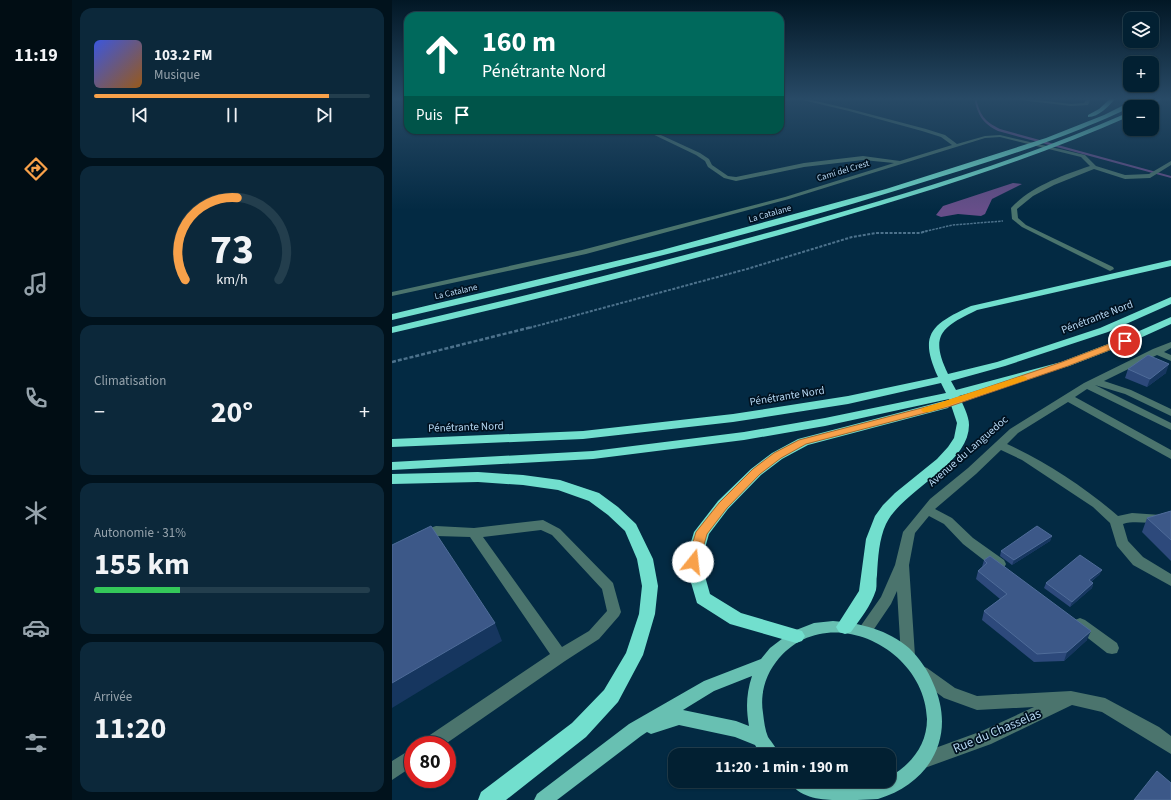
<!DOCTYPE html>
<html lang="fr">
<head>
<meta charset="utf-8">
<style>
  body { margin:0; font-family:"Source Sans 3",sans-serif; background:#0c283a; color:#f1f3f6; height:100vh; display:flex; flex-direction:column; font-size:15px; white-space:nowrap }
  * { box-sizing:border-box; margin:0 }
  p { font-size:13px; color:#96a3ac }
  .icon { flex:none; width:22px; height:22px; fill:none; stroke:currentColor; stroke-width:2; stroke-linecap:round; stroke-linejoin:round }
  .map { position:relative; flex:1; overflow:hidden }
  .side { display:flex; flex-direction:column; gap:8px; padding:8px; background:#01121c; width:320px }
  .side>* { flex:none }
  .hud { position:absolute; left:12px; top:12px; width:380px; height:122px; border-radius:12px; box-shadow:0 1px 3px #0004,0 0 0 1px #233e4d; background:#00695c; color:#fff; overflow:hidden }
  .controls { position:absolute; left:731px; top:12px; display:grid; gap:8px }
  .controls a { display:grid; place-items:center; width:36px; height:36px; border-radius:8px; background:#022032; box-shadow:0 1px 3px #0004,0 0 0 1px #233e4d; font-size:20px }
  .speed { position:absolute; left:12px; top:736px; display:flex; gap:8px; font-size:20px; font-weight:700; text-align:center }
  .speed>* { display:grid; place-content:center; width:52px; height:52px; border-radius:50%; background:#022032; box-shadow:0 1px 3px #0004,0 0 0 1px #233e4d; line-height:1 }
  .speed .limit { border:6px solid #d22; background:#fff; color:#111 }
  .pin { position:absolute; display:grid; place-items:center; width:34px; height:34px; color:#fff; margin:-17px; border:2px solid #fff; border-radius:50%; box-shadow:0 1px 4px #0007 }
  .me { position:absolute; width:44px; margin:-22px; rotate:16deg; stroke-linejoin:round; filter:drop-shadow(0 0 3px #0008) }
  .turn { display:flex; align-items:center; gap:14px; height:84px; padding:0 12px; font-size:18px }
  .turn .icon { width:52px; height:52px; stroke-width:2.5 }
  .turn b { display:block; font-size:28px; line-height:34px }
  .then { display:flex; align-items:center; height:38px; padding:0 12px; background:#0003; gap:8px; font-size:15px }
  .big { font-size:30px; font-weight:700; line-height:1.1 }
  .side .card { flex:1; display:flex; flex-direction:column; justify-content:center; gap:6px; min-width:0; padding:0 14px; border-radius:12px; background:#0c283a }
  .side .dial { align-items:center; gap:0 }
  .dial svg { height:104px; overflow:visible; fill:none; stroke:#233e4d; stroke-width:7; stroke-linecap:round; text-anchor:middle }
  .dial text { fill:#f1f3f6; stroke:none }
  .song { display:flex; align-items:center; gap:12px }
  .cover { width:48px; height:48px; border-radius:6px; background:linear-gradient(135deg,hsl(230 70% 55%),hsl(30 70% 35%)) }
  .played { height:4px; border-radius:2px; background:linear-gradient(90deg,#f8a14a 85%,#233e4d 85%) }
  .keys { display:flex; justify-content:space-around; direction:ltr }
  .heat { display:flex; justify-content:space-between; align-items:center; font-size:22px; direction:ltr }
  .charge { height:6px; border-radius:3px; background:linear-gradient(90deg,#34c759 31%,#233e4d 0) }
  .trip { position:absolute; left:276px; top:748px; width:228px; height:40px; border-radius:12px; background:#022032; box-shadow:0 1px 3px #0004,0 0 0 1px #233e4d; font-weight:700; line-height:40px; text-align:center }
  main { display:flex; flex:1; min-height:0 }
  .tabs { display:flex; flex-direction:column; width:72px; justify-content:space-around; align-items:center; background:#010d14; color:#96a3ac }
  .tabs .icon { width:28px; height:28px }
  .tabs .selected { color:#f8a14a }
  .tabs b { font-size:18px; color:#f1f3f6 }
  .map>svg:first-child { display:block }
</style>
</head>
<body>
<main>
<nav class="tabs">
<b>11:19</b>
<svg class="icon selected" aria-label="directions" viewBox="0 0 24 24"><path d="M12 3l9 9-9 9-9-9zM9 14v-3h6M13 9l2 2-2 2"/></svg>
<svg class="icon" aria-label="music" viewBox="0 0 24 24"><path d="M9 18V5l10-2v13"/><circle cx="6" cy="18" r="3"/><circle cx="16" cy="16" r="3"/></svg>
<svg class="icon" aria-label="phone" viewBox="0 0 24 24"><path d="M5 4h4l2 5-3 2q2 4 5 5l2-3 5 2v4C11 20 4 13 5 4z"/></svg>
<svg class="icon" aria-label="climate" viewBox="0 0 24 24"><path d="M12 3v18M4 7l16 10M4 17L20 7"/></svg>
<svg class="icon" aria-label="car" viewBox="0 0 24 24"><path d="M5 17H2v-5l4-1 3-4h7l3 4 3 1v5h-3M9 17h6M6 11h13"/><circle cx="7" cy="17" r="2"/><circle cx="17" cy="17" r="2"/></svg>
<svg class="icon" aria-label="filters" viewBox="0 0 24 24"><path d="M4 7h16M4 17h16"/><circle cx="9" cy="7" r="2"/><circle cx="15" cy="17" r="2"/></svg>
</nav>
<section class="side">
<div class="card">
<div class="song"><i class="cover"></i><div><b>103.2 FM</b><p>Musique</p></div></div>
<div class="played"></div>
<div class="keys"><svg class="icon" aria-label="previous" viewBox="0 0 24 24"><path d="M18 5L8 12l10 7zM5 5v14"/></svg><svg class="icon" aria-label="pause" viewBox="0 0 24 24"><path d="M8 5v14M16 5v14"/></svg><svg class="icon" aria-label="next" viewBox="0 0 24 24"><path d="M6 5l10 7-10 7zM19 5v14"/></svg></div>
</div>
<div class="card dial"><svg viewBox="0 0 100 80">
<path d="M14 69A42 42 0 1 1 86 69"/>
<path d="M14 69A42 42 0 0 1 54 6" stroke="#f8a14a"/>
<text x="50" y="56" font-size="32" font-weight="700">73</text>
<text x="50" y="72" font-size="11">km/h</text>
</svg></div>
<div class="card"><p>Climatisation</p>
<div class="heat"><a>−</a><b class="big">20°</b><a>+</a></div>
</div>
<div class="card"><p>Autonomie · 31%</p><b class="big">155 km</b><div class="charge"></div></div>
<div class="card"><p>Arrivée</p><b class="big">11:20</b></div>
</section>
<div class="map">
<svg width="779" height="800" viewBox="0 0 779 800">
  <rect width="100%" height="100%" fill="#032a43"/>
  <path fill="#674e89" d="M621 183 630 184 600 199 593 214 589 216 566 214 549 217 544 215 551 206Z"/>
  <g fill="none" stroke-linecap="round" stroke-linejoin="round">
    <path fill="#674e89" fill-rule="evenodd" d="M582 98H584C588 115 592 121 608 129L779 176V178L606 131C590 123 586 115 582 98Z"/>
    <path stroke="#4d728c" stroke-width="1.5" stroke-dasharray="2.5 1" stroke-linecap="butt" d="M530 232 561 225 611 221"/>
    <path stroke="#4d728c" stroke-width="2" stroke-dasharray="3 1.5" stroke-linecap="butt" d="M137 328 355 269 460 237 484 233H528L535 231"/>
    <path stroke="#4d728c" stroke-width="2.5" stroke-dasharray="4 2" stroke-linecap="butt" d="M0 362 140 327"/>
    <path fill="#4b746d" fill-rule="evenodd" d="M402 98H411L458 109 534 129 553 135 565 144 593 136 608 135 693 155 704 166 733 175 757 174 779 161V165L758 178 733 179 702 169 662 185 641 196 625 209 626 218 634 225 721 267 722 269 718 271 630 227 620 219 619 208C638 187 671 175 698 166L689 157 608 137 593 138 397 199 194 254 0 296V292L190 250 393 197 502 163 471 160 412 167 344 181 332 178 316 167 313 161 304 155 252 130H258L308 153 317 159 320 165 336 176 344 177 412 163 471 156 508 161 560 145 549 137 530 131 457 111Z
      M629 98 679 104 692 103 695 98H699L696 105 679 106 611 98Z
      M779 342V348L772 352 779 355V361L765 355 712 381 739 390 779 409V416L733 394 703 385 779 423V430L695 389 683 397 779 450V459L676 402 626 433 615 444C653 461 694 488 726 516L740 513 769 515 771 518 769 521C757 525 744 520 731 524L736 541 751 557 779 574V586L741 565 725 546 718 523 701 507 630 460 609 450 584 474 543 509 560 518 581 538 612 560 614 564 612 568 607 569 602 568 571 544 552 524 537 516 523 533 517 565 523 656 521 661 516 663 511 661 509 656 505 591 499 604 478 635 473 637 468 635 466 631 468 627 489 597 503 565 511 532 538 499 576 468 618 429 692 383 761 349Z
      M151 520 168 529 221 583 229 612 227 616 207 639 173 661 52 745H30L32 739 158 654 78 537 44 536 30 540 26 538 24 535 26 532 44 526 82 528ZM149 530 160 535 210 589 215 611 197 631 170 647 91 537Z
      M688 618 693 620 725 643 727 648 725 653 720 654 715 653 683 628 681 624 683 620Z
      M530 666 535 668 563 688 585 696 679 691 713 698 767 727 779 736V754L710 712 680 705 599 744 530 769 524 767 522 761 524 755 590 731 642 707 585 710 552 698 525 678 522 673 525 668Z
      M21 748V766L0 780V761Z"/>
    <path fill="#68c0b2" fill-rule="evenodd" d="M441 621C469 623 496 630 517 648 527 658 536 670 541 683 565 735 539 783 486 799 475 800 455 800 443 800 428 800 405 797 398 781H427L459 786 497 781V777C519 765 535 745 535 719 533 646 432 599 384 662 373 676 368 695 371 713 372 721 373 730 376 737 380 743 385 748 387 755H369L363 745 343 737 287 725 259 734 255 732 249 736 165 800H142L145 794 237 724 312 681 369 659 378 648 399 632 422 623ZM360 676C354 694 354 709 357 726L344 721 291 710 322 691Z"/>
    <path fill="#72dfce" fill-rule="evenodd" d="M719 98H724C717 106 707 117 696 117V115L707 109Z
      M746 98H753C734 111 710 120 689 129 644 147 597 162 551 176 370 234 185 277 0 320V314L270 250 494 189 654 138 712 115Z
      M764 98H771L756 107H749Z
      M735 113H738V116C630 164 518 197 405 230 271 268 136 302 0 333V327C134 296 267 263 400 226 514 194 626 161 735 113Z
      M779 260V266L585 310C550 327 537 335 556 374L605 362 708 328 779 297V304L716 332 613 366 559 381 564 390 669 362 729 339 779 317V324L737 343 677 366 567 396C571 405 577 416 577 425 577 465 510 490 494 524 487 539 486 558 485 575 484 580 485 585 484 590 479 606 468 619 459 632L453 634 447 632 444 627 467 591 474 539 483 516 491 505 503 493 545 459 556 447 562 438 565 423 557 399 433 426 352 440 201 459 0 470V462L201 451 352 432 433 418 554 393 549 383 456 404 341 422 191 439 0 447V439L191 431 341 414 456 396 546 377C526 334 540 324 579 306Z
      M552 401 556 402 558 405 556 408 416 445 390 459 369 475 336 509 317 534 309 562 318 594 349 613 410 631 413 636 410 641 404 643 338 624 305 603 293 562 302 532 326 501 359 469 380 453 406 439Z
      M86 472 131 475 168 480 207 493 226 507 244 524 261 559 266 586 263 614 251 655 226 702 194 737 114 800H86L89 792 180 723 212 690 234 653 247 614 250 586 245 559 233 531 216 515 197 501 166 490 131 485 86 482 0 484V474Z"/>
  </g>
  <path fill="#2d497b" d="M736 369 774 373 755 387 733 378Z
    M779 511V561L750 532 755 518Z
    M660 536 658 541 620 565 608 556 609 551Z
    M592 560 695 640 672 661 642 662 590 620 592 611 608 599 584 579 586 571 590 567Z
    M708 574 699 582 701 583 700 588 678 607 652 588 654 583Z"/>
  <path fill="#16365f" d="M777 364 774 373 755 387 758 379Z
    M660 536 658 541 620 565 622 560Z
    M710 570 708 574 695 585 697 580Z
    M701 583 700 588 678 607 680 602Z
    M103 623 110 641 0 708V683Z
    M699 631 695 640 672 661 675 652Z"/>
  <path fill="#3c5888" stroke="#4f6c99" d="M756 355 777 364 758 379 736 369Z
    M779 511V540L755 518Z
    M39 526 103 623 0 683V545Z
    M645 526 660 536 622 560 609 551Z
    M688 555 710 570 697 580 701 583 680 602 654 583Z
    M598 556 699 631 675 652 645 654 592 611 615 594 586 571 595 563 592 560Z
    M765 771 779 783V800H742Z"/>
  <linearGradient id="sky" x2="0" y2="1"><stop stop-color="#021725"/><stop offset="0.47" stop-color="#284a66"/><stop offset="1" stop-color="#284a66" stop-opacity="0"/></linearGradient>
  <rect width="779" height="210" fill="url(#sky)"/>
  <path fill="#f8a14a" stroke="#a16930" d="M733 338 737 341 736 343 676 366 556 407 414 444 389 458 368 474 335 508 315 534 306 566 301 567 297 566 295 562 304 532 327 503 361 469 382 453 407 440 549 403 670 362Z"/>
  <path fill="#f59e0b" d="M630 376 634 377 635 379 634 380 537 412H531L529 410 531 408Z"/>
  <g text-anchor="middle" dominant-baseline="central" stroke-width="3.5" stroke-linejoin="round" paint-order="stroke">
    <g font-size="9" fill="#b6d8f3" stroke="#001221">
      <text transform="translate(451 171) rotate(-17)">Camí del Crest</text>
      <text transform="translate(378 214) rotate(-16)">La Catalane</text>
      <text transform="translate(64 292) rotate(-13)">La Catalane</text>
    </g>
    <g font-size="11" fill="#b6d8f3" stroke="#001221">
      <text transform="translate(705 317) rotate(-21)">Pénétrante Nord</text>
      <text transform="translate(395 396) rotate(-9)">Pénétrante Nord</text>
      <text transform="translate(74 427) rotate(-2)">Pénétrante Nord</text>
      <text transform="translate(576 451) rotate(-41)">Avenue du Languedoc</text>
    </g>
    <g font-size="13" fill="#b6d8f3" stroke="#001221">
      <text transform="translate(605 731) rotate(-23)">Rue du Chasselas</text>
    </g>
  </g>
</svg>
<div class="controls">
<a><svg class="icon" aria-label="layers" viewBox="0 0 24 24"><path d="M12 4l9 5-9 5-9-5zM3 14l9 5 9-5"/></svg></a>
<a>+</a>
<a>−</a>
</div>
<div class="speed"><div class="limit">80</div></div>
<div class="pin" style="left:733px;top:341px;background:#d93025"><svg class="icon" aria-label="arrive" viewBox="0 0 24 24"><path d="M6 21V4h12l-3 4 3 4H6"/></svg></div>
<svg class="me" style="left:301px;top:562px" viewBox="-20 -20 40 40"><circle r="19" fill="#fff"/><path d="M0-13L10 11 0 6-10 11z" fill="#f8a14a"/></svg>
<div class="trip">11:20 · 1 min · 190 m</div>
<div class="hud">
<div class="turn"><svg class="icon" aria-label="ahead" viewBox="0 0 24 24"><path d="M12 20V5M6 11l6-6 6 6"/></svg><div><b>160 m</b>Pénétrante Nord</div></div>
<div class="then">Puis<svg class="icon" aria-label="arrive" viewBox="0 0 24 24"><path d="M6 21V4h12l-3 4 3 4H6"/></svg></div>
</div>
</div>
</main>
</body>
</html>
